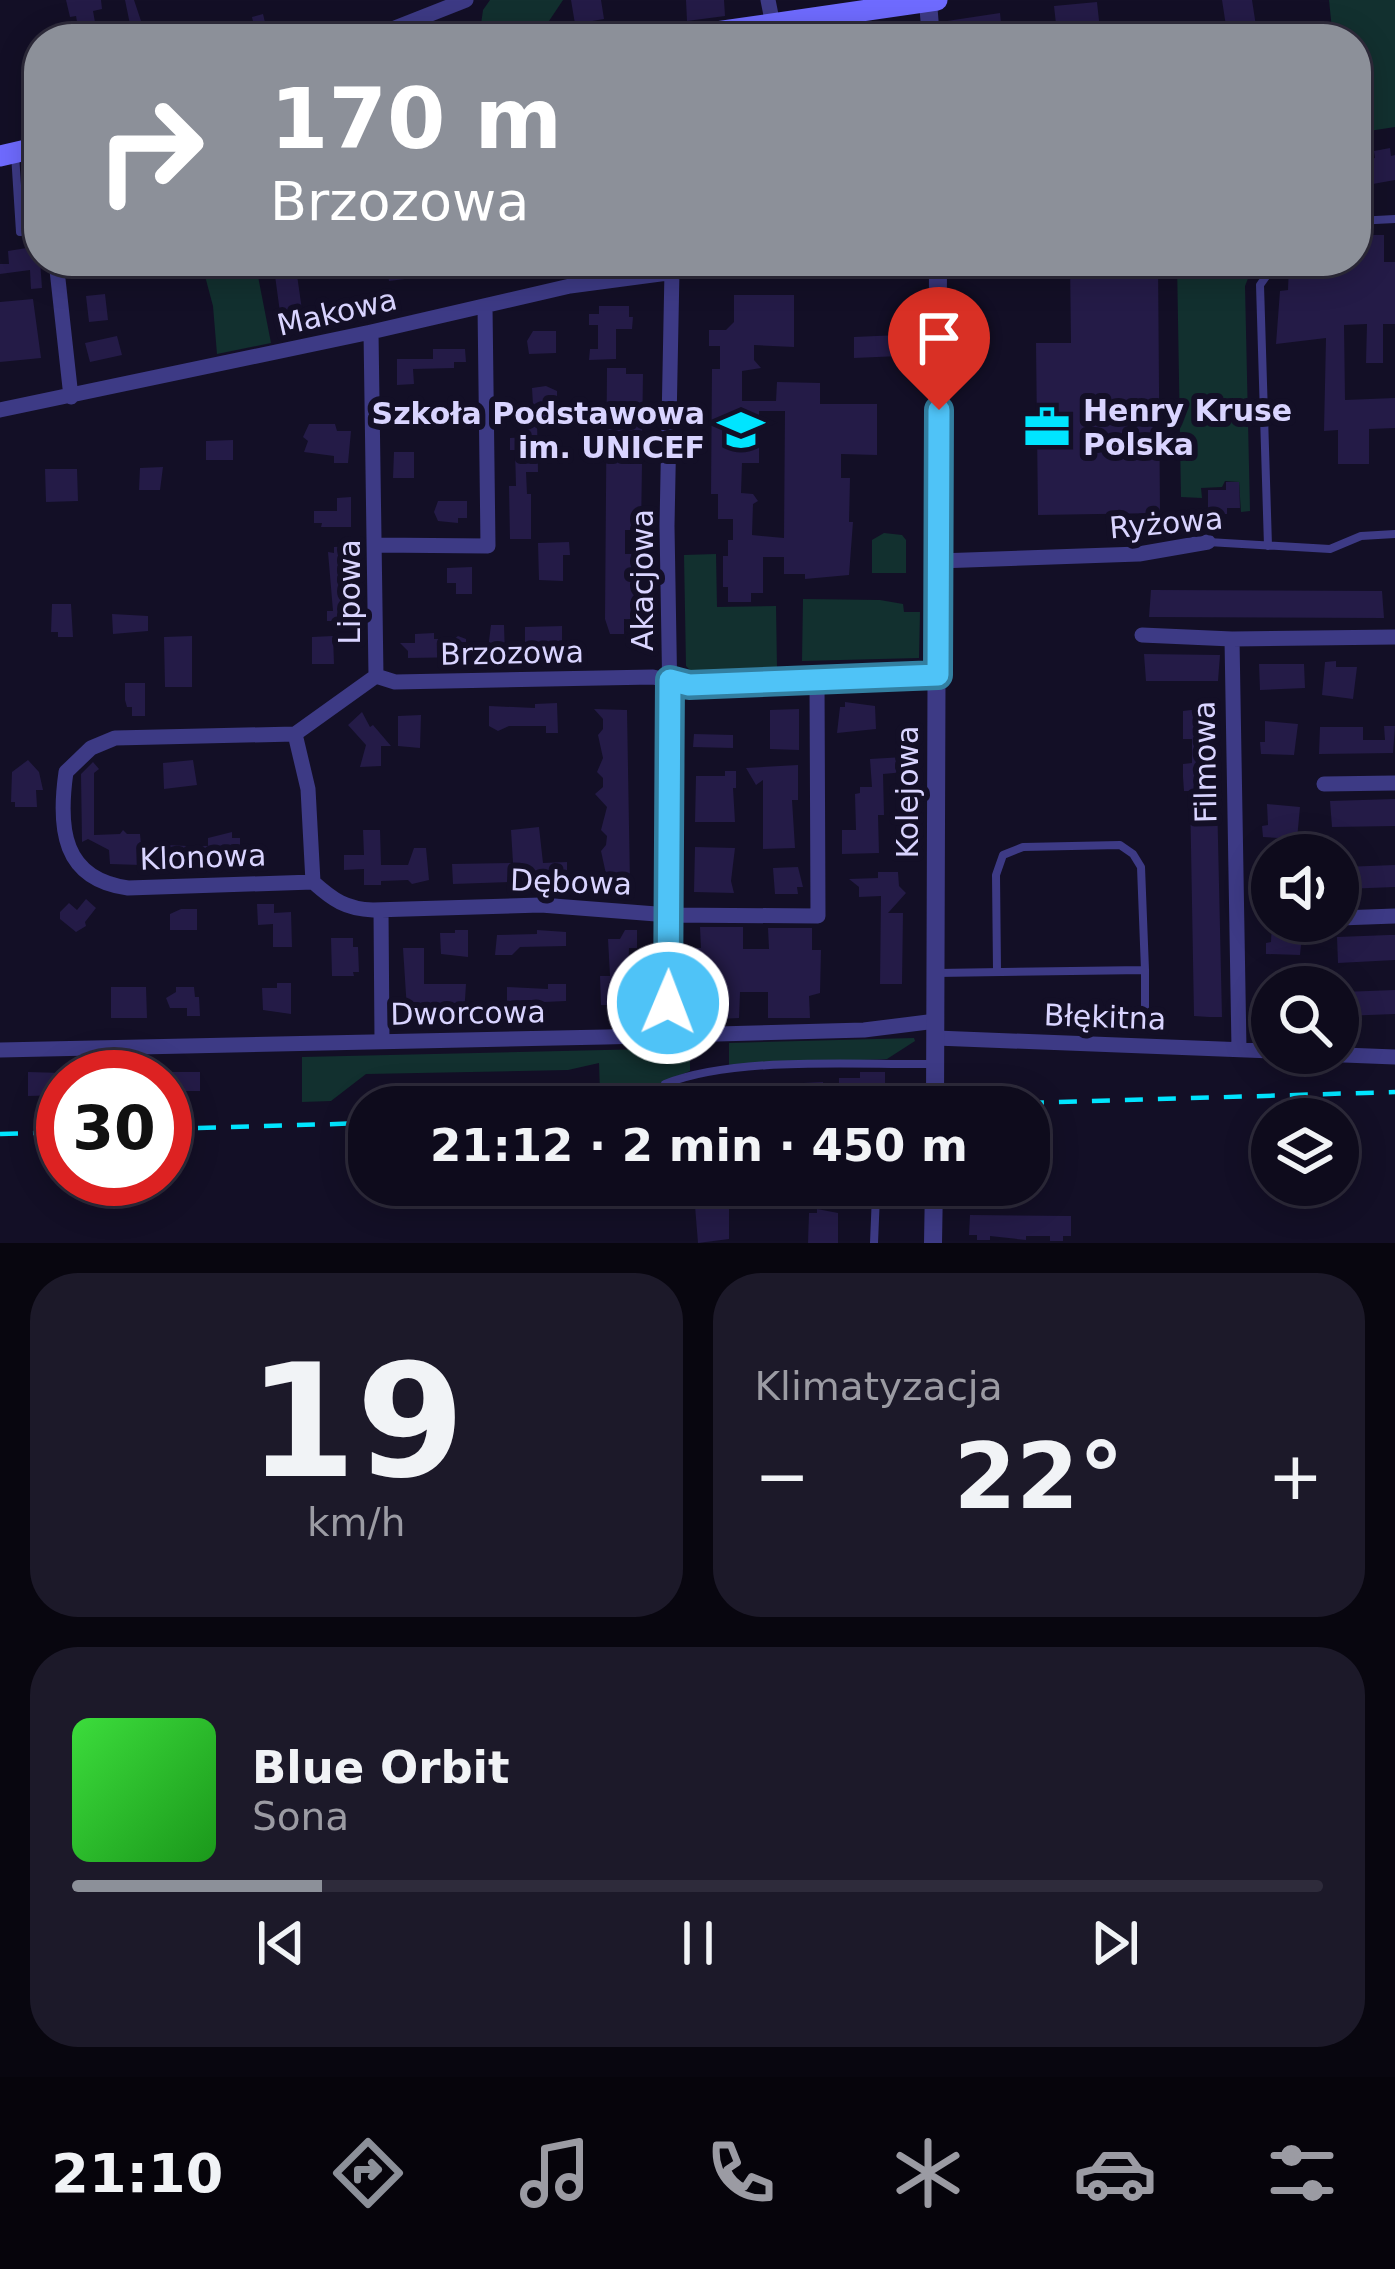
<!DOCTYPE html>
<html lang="pl">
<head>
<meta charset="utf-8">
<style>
  body { margin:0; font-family:"DejaVu Sans",sans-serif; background:#1c1929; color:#f1f3f6; height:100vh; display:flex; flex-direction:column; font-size:45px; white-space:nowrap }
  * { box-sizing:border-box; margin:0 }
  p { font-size:39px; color:#9b9ba3 }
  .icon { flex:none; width:66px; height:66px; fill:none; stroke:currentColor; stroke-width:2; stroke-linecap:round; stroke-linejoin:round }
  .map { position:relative; height:1243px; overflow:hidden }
  .side { display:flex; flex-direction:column; gap:30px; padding:30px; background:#08060f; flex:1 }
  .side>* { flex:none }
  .hud { position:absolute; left:24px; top:24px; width:1347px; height:252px; border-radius:48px; box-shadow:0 6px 30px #0003,0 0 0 3px #2e2b3b; background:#8c9099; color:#fff; overflow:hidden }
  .fabs { position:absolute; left:1251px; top:834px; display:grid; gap:24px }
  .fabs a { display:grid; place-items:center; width:108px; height:108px; border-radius:50%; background:#0e0b1c; box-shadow:0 6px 30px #0003,0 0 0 3px #2e2b3b; font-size:60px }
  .speed { position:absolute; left:36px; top:1050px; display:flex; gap:24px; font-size:60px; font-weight:700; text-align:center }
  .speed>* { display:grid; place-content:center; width:156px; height:156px; border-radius:50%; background:#0e0b1c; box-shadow:0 6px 30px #0003,0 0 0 3px #2e2b3b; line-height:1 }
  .speed .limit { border:18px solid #d22; background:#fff; color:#111 }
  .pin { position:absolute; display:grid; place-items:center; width:102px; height:102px; color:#fff; margin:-123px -51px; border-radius:50% 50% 50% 0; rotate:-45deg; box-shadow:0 0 12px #0007 }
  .pin .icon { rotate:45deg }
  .me { position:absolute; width:132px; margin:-66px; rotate:1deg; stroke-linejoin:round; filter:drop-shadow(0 0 9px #0008) }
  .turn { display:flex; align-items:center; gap:42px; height:252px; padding:0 48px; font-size:54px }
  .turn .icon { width:156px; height:156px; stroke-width:2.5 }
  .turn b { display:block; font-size:84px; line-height:102px }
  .big { font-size:90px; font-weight:800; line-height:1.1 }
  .side .widget { flex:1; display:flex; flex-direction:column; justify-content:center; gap:18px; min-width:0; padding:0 42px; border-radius:48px; background:#1c1929 }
  .side .dial { align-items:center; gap:0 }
  .dial b { font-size:156px; line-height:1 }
  .song { display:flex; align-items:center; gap:36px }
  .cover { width:144px; height:144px; border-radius:18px; background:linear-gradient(135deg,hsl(120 70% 55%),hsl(120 70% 35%)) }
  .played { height:12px; border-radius:6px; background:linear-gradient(90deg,#8c9099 20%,#2e2b3b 20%) }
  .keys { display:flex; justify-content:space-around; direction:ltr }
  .heat { display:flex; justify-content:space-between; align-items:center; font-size:66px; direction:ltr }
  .side .tiles { flex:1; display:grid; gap:30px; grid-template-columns:1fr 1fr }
  .widget:last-child { grid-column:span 2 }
  .trip { position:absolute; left:348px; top:1086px; width:702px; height:120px; border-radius:48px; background:#0e0b1c; box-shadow:0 6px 30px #0003,0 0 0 3px #2e2b3b; font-weight:800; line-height:120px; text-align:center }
  .dock { display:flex; height:192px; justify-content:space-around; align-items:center; background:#06040b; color:#9b9ba3 }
  .dock .icon { width:84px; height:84px }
  .dock .selected { color:#8c9099 }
  .dock b { font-size:54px; color:#f1f3f6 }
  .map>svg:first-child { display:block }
</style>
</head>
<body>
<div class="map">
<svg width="1395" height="1243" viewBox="0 0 1395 1243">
  <rect width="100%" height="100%" fill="#130f26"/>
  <path fill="#12302f" d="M490 0H563L537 39H479L483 10Z
    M1329 0H1395V127L1356 133V39H1333Z
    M201 261H255L271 343 217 354 213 306Z
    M1177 261H1255L1245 286 1250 511 1241 512 1239 482 1225 481 1222 487 1201 488 1202 498 1181 497Z
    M884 533 902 535 906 540V573H872V540Z
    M716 554 717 607 776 606 777 669 691 671 686 666 684 555Z
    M803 599 880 600 903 604 904 612H920L919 658 802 661Z
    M914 1038 915 1041 887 1059 729 1065V1043Z
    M690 1048V1071L646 1089 600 1092 599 1063 568 1070 366 1074 331 1101 302 1102V1057Z"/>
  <path fill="#241b47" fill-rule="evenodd" d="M66 0H101L102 9 93 11 98 39H80L76 16 70 17Z
    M125 0H134L147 39H133Z
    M571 0H601L604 19 575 24Z
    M686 0H724L725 16 687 21Z
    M1222 0H1252L1258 39H1228Z
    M1097 2 1101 39H1077L1075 22 1056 24 1054 6Z
    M1000 13 1002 33 985 35V30L949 35 947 21Z
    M263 14 269 39H215L214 24 225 21 233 30 254 26 252 17Z
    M1390 148 1391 156 1395 155V180L1356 187V162L1375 158 1374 151Z
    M1370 235H1384V262H1395V324H1383V363H1366L1367 324 1344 325 1345 400 1395 398V428L1369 429V464H1338V430L1324 431 1326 338 1276 344 1280 291 1288 290 1289 264 1356 261V239L1370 238Z
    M39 246 42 288 31 289 30 270 0 274V264H9L8 251Z
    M273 261H295L304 324 282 327Z
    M386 261H411L413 278 389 281Z
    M1070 261H1158L1160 513 1038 515 1036 343H1071Z
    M105 294 108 320 89 322 86 296Z
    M734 295H794V347L754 345V360L761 368 742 371V401H776L777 382 820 383V404H877V455L841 454V478H850L849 522H853L849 575 805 579V574H784V557H763V593H751V602H728V587H723V556H728V540H733V519H718V494H711L712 369H720V346H709V330H726L734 322ZM759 411H785L784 538 752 535 753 504 758 501 753 494 741 493 742 463H759Z
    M33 299 41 358 0 362V302Z
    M599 306H629V317H633L632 329H616V359L589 360 590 349H598V325H589V314H599Z
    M533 331H556V353L529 354 527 341Z
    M922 334 923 355 854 358V337Z
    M117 336 122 355 90 362 85 343Z
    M433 349H465L466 362H454V368L413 369 414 384 397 385V359H433Z
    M607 368H626V374H643L642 440 626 439V464H642L641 530H625V554H641V620L624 619V634H610L605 619Z
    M546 386 557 391V419H537L538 472H526L527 494H531V539H510L509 486H516L515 450H510V438L526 437V406L533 405 532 388Z
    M309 424H335L337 431H351L348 463H334V456L304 452 308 441 303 437Z
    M233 440V460H206V441Z
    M394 452H414V478H393Z
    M163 467 160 490H139L140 468Z
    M45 469H77L78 501 46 502Z
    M1226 482H1239L1240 508H1227V514H1208V490H1226Z
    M351 497V527H321L322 523H314V511H337V498Z
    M438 501H467V518H458V523L438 521 434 512Z
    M569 542 570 555H563V581L539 580 538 543Z
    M352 546 353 606H345V621H327V611H333L328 552 334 553V547Z
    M472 567V594H456V583H447V568Z
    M1151 590 1382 591 1384 618 1149 617Z
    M52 604H71L73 637H58V632H51Z
    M112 614 148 616V631L113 634Z
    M491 625H504L505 657H493V649H488Z
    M562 626V644L525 645V627Z
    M434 633V639H454L458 636 466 639V657L408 658V651L400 643H415V634Z
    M192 636V687H165L164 637Z
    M333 636 334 664H312V637Z
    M1144 654 1220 655 1218 681H1146Z
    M1336 661V667H1357L1353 699 1322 695 1325 662Z
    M1259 664H1304L1305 688 1260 690Z
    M125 683H145V716H132V707H127L125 700Z
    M845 702 875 706 876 729 837 733 840 707H845Z
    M557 703 558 733H546V726H509L498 731 489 726V706L535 708V704Z
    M1215 707 1222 1017H1209L1194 1016 1190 791H1184L1183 777V764L1192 763V739H1183V711Z
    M594 709 627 710 630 884H596L606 874 601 851 606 845 607 836 601 830 607 807 595 794 603 787V778L597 772 603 758 598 735 603 729V719Z
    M799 709V750L770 749V710Z
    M362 712 370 727 373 725 391 746H381V766L360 767 366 745 348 725Z
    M421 715 420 748 398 746V716Z
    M1265 721 1298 724 1294 755 1261 754 1260 742H1265Z
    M1384 726H1395L1393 753 1319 754 1320 727H1363V740H1385Z
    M694 734 733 735V748L693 747Z
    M904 757 905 772 883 774 884 815H878L879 853 842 854V830H856L855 794 860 793V787H872L870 759Z
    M28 760 39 772 43 790H36L37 807H15V802H11L12 772Z
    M193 760 197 785 164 789 163 763Z
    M93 762 99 769 94 773V835L120 834 123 830 127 834H140L141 844 188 846H208V838L232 832V838H240V859H197L189 865 171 866 110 864 109 850 88 839 82 842 81 774Z
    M798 765V800H792L795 848 763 849V780L756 785 746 768Z
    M725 771H736V788H733L735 822H695L696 776H725Z
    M1395 799V826L1332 827 1330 801Z
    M1267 804 1300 807 1297 839 1263 837 1262 826 1268 825Z
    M539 827 543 863 567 862V880L453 884 452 864 513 863 511 830Z
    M363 830H380L381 865H408L414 848H426L429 880 412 884 408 880 381 881V885H364V869L344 870V855H364Z
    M695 847 735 848 731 881 734 893 694 892Z
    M1395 865V887L1344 889V885L1338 886V872H1343V867Z
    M798 867 803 887H797L798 894H775L773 868Z
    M878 872H898L899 886 906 893 888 913H903L902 984H880L881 896 859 897V887L849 879 878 878Z
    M86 899 96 908 85 922 86 926 76 932 60 919V912L69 903 77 910Z
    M257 904H274V913L291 912 292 947H273V924L258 925Z
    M181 909H197V930H170V914Z
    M1272 921 1303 924 1300 955 1266 954V943L1271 942Z
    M700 927H743V949H769L768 928H812V950H821L820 993 809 996 810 1018H768V992H740L739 1018 698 1020 696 991H690L691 948H701Z
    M455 930H468V957L441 954 440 933H455Z
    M537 930 566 932V946L520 947 512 955H495L497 935 537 934Z
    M625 930H637V948H629L628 976 646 975V991H639L640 1004H633L629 1010 615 1011 613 1005H601L600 976H610L608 939H620Z
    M1389 935H1395V960L1338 963 1337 937Z
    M331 938H353V947H358L359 972H353L354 976H332Z
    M403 948H424V984H466L464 1015 451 1008V1003H424V1010H407Z
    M277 983H291V1014L263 1010 262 988H277Z
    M548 984H566V1001L544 1002V1009H530L531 1000 507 1001V987L548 989Z
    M111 987H146L147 1018H111Z
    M176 987H194L195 997H199L200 1016H187V1008H170L166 998 176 992Z
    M1395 990V1014L1343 1016 1342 992Z
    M28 1072 63 1073V1095L28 1096Z
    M166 1072H200V1091H167Z
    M860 1072H885V1091L839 1090V1078H860Z
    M823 1082V1097H784L783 1084Z
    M665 1185 744 1186V1207H729V1239L698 1243 695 1206H665Z
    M817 1209 838 1213V1243H808L809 1213H817Z
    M970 1215 1071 1216V1236H1063V1241H1050V1236H1026V1240L990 1236V1240H977V1235H969Z"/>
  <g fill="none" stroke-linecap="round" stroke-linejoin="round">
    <path stroke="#3d3a85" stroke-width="8" d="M15 154 20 232 39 229
      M1356 221 1395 219
      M1208 542 1330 549 1361 536 1395 534
      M1268 546 1260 285 1277 261
      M997 970 996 875 1003 855 1023 847 1120 845 1133 854 1141 867 1145 970
      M937 973 1145 970V1007
      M665 1084C735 1056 855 1065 932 1064
      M867 1185 876 1195 874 1243"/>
    <path stroke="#3d3a85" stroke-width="15" d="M768 0 773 25
      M367 39 466 0
      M56 261 71 397
      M371 332 376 676 295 734 308 789 313 882C333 900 346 909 373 910L541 905 669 915 818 916 817 679
      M0 410 371 332 570 286 758 261
      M376 545 488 546 485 306
      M938 561 1139 554 1208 542
      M1142 635 1232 639
      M376 676 395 682 653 677 689 685 937 675
      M295 734 115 738 91 748 66 772C58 828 62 879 128 888L313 882
      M1324 784 1395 783
      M381 910 382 1041
      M1340 918 1395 916
      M668 1034 670 703 667 526 672 270
      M936 1038 1272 1051
      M1239 1049 1232 639 1395 637
      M0 1050 605 1037 864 1030 936 1021
      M1293 1053 1395 1057"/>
    <path stroke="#3d3a85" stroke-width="18" d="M928 2 931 39
      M935 1107 938 261
      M933 1243 934 1185"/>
    <path stroke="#6f6bff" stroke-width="21" d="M667 39 937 0
      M0 156 39 147"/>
    <path stroke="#00e5ff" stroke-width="4.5" stroke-dasharray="18 15" stroke-linecap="butt" d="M894 1107 1395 1092
      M165 1129 369 1123
      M0 1134 63 1132"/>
  </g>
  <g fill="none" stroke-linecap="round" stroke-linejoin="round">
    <g stroke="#337fa1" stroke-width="30">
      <path id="route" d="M668 1003 670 680 689 685 938 675 939 410"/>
    </g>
    <use href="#route" stroke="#4fc3f7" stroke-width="21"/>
  </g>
  <defs>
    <g id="office-bare" transform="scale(3.6)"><path d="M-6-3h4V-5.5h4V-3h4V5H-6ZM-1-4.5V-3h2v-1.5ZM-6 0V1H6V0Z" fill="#00e5ff" stroke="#130f26" stroke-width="2.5" paint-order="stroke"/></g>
    <g id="school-bare" transform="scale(3.6)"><path d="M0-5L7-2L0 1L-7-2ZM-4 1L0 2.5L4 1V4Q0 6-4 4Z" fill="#00e5ff" stroke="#130f26" stroke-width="2.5" paint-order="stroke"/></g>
  </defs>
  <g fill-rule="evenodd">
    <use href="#office-bare" x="1047" y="427"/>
    <use href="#school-bare" x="741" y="430"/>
  </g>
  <g text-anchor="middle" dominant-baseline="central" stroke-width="12" stroke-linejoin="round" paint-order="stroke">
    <g font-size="30" fill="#d9d4ff" stroke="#130f26">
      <text transform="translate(337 312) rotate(-13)">Makowa</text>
      <text transform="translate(1166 523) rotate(-5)">Ryżowa</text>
      <text transform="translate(642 580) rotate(-90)">Akacjowa</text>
      <text transform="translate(349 592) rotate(-90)">Lipowa</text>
      <text transform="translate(512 653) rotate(-1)">Brzozowa</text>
      <text transform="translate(1205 762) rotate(-91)">Filmowa</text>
      <text transform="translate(907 792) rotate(-90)">Kolejowa</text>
      <text transform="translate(203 857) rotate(-2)">Klonowa</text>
      <text transform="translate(571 882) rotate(2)">Dębowa</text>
      <text transform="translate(468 1013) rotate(-1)">Dworcowa</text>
      <text transform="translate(1105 1017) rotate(2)">Błękitna</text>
    </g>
    <g font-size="30" font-weight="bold" fill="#d9d4ff" stroke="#130f26" text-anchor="start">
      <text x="1083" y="410">Henry Kruse<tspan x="1083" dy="34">Polska</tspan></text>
      <text x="705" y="413" text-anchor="end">Szkoła Podstawowa<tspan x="705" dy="34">im. UNICEF</tspan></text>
    </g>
  </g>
</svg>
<div class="fabs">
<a><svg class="icon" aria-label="sound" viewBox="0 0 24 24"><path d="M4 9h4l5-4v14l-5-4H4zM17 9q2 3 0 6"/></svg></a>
<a><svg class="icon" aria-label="search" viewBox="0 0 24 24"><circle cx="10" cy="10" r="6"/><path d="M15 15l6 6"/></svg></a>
<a><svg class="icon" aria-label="layers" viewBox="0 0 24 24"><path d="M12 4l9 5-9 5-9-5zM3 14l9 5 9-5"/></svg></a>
</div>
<div class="speed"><div class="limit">30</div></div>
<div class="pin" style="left:939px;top:410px;background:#d93025"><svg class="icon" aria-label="arrive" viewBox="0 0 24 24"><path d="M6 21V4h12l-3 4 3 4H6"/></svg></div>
<svg class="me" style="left:668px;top:1003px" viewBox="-20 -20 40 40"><circle r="17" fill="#4fc3f7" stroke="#fff" stroke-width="3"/><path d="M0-11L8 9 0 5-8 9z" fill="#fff"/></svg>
<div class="trip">21:12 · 2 min · 450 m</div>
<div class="hud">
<div class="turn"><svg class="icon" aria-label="right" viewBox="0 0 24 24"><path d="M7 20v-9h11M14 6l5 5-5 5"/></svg><div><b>170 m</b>Brzozowa</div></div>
</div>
</div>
<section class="side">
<div class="tiles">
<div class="widget dial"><b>19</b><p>km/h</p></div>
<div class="widget"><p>Klimatyzacja</p>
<div class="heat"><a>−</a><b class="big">22°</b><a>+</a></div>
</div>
<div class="widget">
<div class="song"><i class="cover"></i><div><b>Blue Orbit</b><p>Sona</p></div></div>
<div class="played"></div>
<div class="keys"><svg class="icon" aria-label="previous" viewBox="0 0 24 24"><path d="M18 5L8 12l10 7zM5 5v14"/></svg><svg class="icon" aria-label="pause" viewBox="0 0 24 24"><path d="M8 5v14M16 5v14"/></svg><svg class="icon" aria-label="next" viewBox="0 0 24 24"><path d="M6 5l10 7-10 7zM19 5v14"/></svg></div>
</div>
</div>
</section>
<nav class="dock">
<b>21:10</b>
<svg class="icon selected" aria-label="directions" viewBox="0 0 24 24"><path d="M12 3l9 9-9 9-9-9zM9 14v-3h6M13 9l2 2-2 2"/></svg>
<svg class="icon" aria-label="music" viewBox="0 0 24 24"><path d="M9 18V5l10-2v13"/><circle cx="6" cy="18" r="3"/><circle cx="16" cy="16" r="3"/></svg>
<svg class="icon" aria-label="phone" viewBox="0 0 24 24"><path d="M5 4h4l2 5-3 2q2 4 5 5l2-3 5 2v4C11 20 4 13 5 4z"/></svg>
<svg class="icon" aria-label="climate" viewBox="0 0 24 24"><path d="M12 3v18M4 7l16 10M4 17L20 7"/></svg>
<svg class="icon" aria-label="car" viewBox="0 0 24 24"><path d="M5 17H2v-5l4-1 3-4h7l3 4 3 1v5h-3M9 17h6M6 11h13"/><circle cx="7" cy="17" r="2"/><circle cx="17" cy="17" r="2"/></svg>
<svg class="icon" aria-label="filters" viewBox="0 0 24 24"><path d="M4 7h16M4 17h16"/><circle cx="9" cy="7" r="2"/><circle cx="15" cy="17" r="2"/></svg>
</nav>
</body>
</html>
